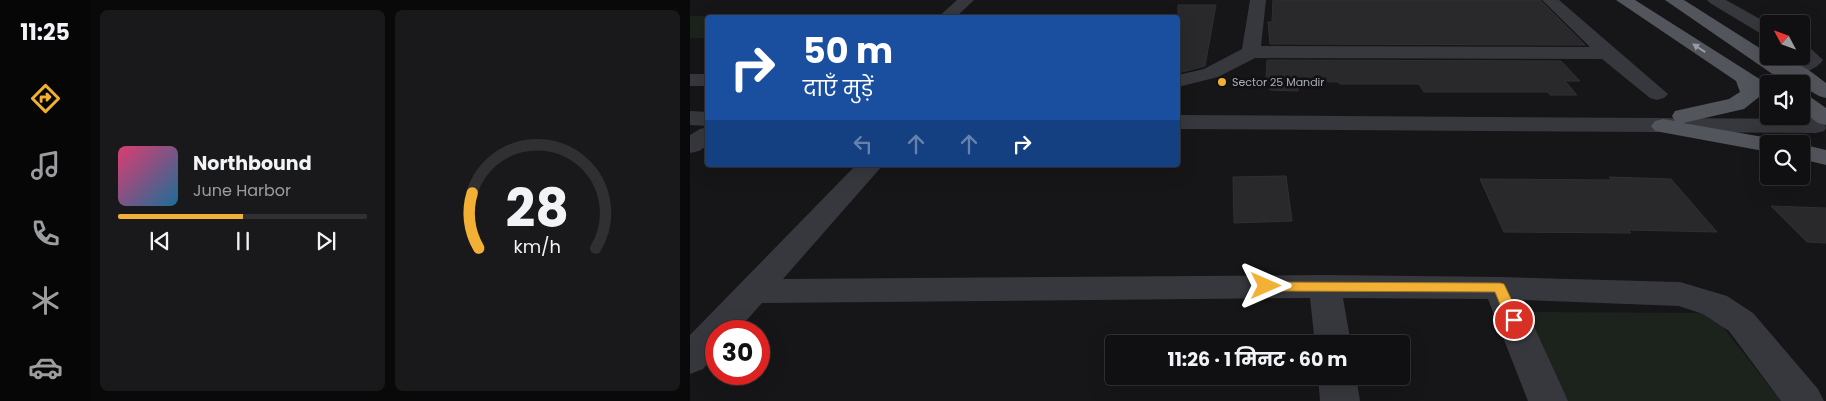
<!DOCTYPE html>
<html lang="hi">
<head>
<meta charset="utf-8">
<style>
  body { margin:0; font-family:Poppins,"Noto Sans Devanagari",sans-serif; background:#19191b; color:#f1f3f6; height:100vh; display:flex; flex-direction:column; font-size:19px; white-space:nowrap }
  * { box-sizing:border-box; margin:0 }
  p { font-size:16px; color:#9c9d9f }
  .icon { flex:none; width:28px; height:28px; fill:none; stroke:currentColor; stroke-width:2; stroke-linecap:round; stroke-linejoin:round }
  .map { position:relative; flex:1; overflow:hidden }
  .sheet { display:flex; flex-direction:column; gap:10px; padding:10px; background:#09090a; width:600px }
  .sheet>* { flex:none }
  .banner { position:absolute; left:15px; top:15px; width:475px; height:152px; border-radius:5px; box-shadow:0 5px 20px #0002,0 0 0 1px #303032; background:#1a4fa0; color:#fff; overflow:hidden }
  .needle { width:32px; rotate:311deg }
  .buttons { position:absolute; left:1070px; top:15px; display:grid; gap:10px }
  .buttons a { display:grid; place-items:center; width:50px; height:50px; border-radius:5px; background:#101012; box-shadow:0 5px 20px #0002,0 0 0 1px #303032; font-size:25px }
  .speed { position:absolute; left:15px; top:320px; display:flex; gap:10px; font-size:25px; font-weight:700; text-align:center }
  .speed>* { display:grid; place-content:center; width:65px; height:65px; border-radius:50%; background:#101012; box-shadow:0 5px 20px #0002,0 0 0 1px #303032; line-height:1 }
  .speed .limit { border:8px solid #d22; background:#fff; color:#111 }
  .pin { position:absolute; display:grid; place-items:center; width:42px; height:42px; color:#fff; margin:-21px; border:2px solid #fff; border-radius:50%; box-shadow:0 1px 5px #0007 }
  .me { position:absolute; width:55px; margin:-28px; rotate:90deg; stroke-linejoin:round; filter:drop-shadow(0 0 4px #0008) }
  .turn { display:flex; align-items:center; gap:18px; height:105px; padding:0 15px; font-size:22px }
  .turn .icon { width:65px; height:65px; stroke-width:2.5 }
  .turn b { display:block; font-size:35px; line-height:42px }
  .lanes { display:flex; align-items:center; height:48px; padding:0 15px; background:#0003; justify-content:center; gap:25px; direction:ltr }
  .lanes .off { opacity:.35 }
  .sheet .card { flex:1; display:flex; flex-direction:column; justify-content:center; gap:8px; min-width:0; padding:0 18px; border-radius:8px; background:#19191b }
  .sheet .dial { align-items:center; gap:0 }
  .dial svg { height:130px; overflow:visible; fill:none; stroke:#303032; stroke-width:7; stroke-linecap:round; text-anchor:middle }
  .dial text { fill:#f1f3f6; stroke:none }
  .song { display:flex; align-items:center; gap:15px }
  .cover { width:60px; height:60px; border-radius:8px; background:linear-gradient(135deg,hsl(340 70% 55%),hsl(200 70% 35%)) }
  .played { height:5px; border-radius:2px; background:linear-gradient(90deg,#f2b134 50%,#303032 50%) }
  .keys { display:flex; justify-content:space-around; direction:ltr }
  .sheet .tiles { flex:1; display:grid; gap:10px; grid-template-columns:repeat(2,1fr) }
  .trip { position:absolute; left:415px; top:335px; width:305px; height:50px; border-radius:5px; background:#101012; box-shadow:0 5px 20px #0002,0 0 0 1px #303032; font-weight:700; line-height:50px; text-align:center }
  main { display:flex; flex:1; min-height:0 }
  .menu { display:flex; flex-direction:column; width:90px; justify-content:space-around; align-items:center; background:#060607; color:#9c9d9f }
  .menu .icon { width:35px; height:35px }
  .menu .selected { color:#f2b134 }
  .menu b { font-size:22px; color:#f1f3f6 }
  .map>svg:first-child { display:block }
</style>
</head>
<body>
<main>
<nav class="menu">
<b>11:25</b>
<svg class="icon selected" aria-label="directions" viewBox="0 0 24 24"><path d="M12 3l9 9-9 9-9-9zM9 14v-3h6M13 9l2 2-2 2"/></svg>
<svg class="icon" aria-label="music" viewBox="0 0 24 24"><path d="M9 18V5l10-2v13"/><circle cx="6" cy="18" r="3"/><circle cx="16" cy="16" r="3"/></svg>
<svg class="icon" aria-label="phone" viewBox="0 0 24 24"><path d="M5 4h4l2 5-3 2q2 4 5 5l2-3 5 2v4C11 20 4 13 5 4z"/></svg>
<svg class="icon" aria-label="climate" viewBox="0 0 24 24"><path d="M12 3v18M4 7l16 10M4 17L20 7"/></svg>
<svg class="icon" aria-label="car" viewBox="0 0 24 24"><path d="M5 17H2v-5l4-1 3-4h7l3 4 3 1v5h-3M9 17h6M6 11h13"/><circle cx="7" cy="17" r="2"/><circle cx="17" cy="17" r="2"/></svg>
</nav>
<section class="sheet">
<div class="tiles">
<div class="card">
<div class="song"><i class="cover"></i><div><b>Northbound</b><p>June Harbor</p></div></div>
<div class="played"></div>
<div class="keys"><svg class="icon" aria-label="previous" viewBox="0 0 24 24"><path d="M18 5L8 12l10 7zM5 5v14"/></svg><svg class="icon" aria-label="pause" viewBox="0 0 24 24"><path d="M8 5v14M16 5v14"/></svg><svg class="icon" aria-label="next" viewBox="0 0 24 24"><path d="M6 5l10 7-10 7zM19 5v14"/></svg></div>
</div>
<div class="card dial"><svg viewBox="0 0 100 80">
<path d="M14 69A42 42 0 1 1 86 69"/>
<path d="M14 69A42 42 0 0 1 10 35" stroke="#f2b134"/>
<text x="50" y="56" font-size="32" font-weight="700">28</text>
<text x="50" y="72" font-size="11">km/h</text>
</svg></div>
</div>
</section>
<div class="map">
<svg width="1136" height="401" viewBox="0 0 1136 401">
  <rect width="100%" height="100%" fill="#161618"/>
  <path fill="#1c231d" d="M0 16 62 17 18 18 17 38H0Z
    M832 312 1022 313 1091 401H871Z"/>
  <path fill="#29292c" stroke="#303034" d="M583 0H850L895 45 580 44 578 22H582Z
    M488 5H526L515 66 488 73Z
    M577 60 871 61 890 81H875L887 95H860L858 92H734L729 84H650L649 82 608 81V91L580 90V81H576Z
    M596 176 602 221 544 223 543 177Z
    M919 177 981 179 1027 232 938 230 941 233 814 232 790 179 922 180Z
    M1081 206 1136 208V243L1117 242Z"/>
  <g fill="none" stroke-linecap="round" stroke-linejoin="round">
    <path fill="#37383d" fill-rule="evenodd" d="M267 0H284L265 18H247Z
      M560 0H576L571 46 900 47 852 0H869L978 94 974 98 967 100 960 98 912 59 565 58 528 77 488 87V75L514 69 552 49Z
      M1017 0H1036L1079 24V36L1073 35 1020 3Z
      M1111 45 1118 46 1133 60C1125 71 1108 76 1095 73L1092 69 1095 65 1112 60 1107 56H1111Z
      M0 74H18V86H0Z
      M0 111 18 112V126L0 125Z
      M488 115 1126 119 1134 121 1136 128 1134 131 1126 133 488 129Z
      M18 127V145L9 151 0 153V135L10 129Z
      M166 165H193L93 279 635 275 810 277 990 282 1037 296 1063 313 1128 389 1134 401H1091L1039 331 1013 314 989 306 832 300 878 401H838L798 299 653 298 661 344H625L620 298 72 303 47 331H26V354L13 369 0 374V335Z
      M628 376H666L670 401H630Z"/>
    <path fill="#53555c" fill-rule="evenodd" d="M926 0H945L1079 85V100L1069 97 1054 109 993 123 1079 138 1088 140 1090 144H1079V152L965 131 961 126 965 121 973 119 991 122 985 121 982 116 985 111 1039 99 1050 92 1046 81Z
      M975 0H994L1079 54V56L1092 63C1108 59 1123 74 1136 83V98L1129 96 1117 89 1111 90V84H1097Z
      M1111 95 1119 96 1136 108V125L1128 123 1111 111Z
      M1111 144 1136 150V165L1111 159Z"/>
  </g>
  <defs><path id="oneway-solid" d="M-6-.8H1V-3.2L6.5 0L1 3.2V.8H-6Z" transform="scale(1.25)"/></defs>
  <use fill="#979ba6" href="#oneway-solid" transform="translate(1009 48) rotate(-147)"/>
  <path fill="#f2b134" stroke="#9d7322" d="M576 282 810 283 814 284 816 288 831 320 829 324 824 325 818 324 805 292 576 291 571 290 569 286 571 283Z"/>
  <circle fill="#f2b134" stroke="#111113" stroke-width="2" cx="532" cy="82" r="5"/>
  <g text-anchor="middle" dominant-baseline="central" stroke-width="5" stroke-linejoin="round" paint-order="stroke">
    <g font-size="11" fill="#a8adb8" stroke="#111113" text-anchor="start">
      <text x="542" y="82">Sector 25 Mandir</text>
    </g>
  </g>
</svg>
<div class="buttons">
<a><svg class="needle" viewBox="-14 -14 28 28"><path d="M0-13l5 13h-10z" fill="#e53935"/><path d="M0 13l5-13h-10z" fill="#9c9d9f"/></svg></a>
<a><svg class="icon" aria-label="sound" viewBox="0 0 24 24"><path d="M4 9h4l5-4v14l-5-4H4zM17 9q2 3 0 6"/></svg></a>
<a><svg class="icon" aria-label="search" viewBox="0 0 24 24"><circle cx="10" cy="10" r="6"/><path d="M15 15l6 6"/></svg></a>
</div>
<div class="speed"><div class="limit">30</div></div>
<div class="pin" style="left:824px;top:320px;background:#d93025"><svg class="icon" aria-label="arrive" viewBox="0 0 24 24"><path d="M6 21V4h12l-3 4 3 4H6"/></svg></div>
<svg class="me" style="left:576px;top:286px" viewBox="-20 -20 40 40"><path d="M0-17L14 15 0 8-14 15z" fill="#f2b134" stroke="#fff" stroke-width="4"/></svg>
<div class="trip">11:26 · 1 मिनट · 60 m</div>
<div class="banner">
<div class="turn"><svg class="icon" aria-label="right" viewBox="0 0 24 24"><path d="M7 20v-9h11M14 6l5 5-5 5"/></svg><div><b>50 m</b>दाएँ मुड़ें</div></div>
<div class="lanes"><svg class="icon off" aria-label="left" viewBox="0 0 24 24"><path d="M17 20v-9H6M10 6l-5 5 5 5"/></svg><svg class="icon off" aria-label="ahead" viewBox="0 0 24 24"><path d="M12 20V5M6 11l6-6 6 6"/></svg><svg class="icon off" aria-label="ahead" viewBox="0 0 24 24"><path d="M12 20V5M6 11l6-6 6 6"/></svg><svg class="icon" aria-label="right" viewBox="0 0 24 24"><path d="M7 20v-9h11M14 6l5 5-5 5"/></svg></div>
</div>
</div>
</main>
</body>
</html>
